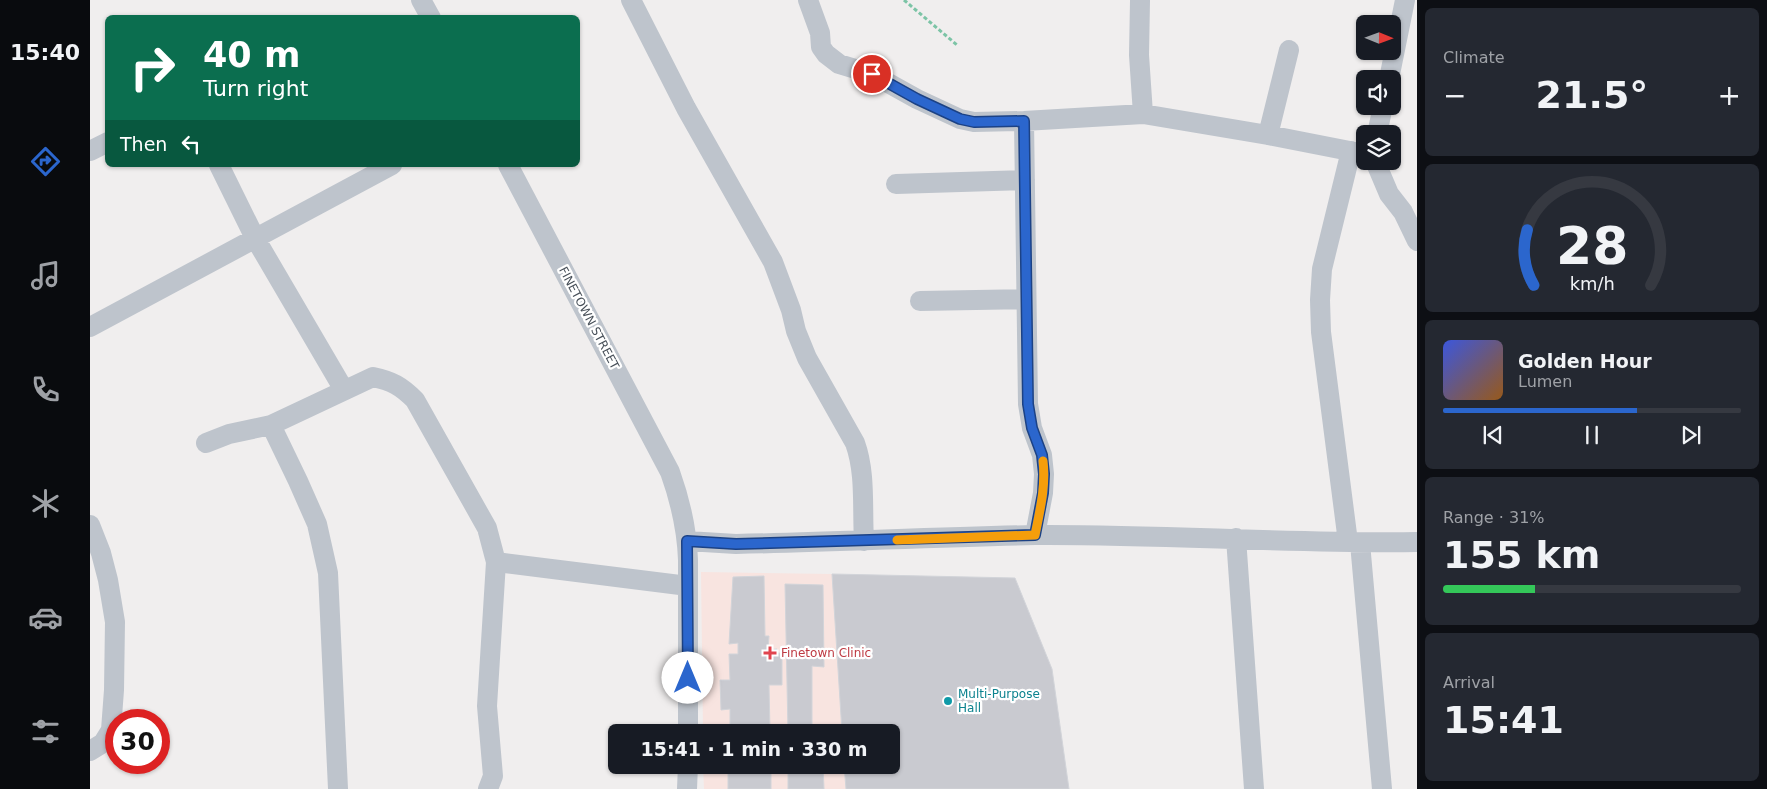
<!DOCTYPE html>
<html lang="en">
<head>
<meta charset="utf-8">
<style>
  body { margin:0; font-family:"DejaVu Sans",sans-serif; background:#242831; color:#f1f3f6; height:100vh; display:flex; flex-direction:column; font-size:19px; white-space:nowrap }
  * { box-sizing:border-box; margin:0 }
  p { font-size:16px; color:#9ea1a6 }
  .icon { flex:none; width:28px; height:28px; fill:none; stroke:currentColor; stroke-width:2; stroke-linecap:round; stroke-linejoin:round }
  .map { position:relative; flex:1; overflow:hidden }
  .side { display:flex; flex-direction:column; gap:8px; padding:8px; background:#0d0f14; width:350px }
  .side>* { flex:none }
  .banner { position:absolute; left:15px; top:15px; width:475px; height:152px; border-radius:8px; box-shadow:0 1px 4px #0004; background:#0b6e4f; color:#fff; overflow:hidden }
  .needle { width:32px; rotate:91deg }
  .controls { position:absolute; left:1266px; top:15px; display:grid; gap:10px }
  .controls a { display:grid; place-items:center; width:45px; height:45px; border-radius:8px; background:#171b24; box-shadow:0 1px 4px #0004; font-size:25px }
  .speed { position:absolute; left:15px; top:709px; display:flex; gap:10px; font-size:25px; font-weight:700; text-align:center }
  .speed>* { display:grid; place-content:center; width:65px; height:65px; border-radius:50%; background:#171b24; box-shadow:0 1px 4px #0004; line-height:1 }
  .speed .limit { border:8px solid #d22; background:#fff; color:#111 }
  .pin { position:absolute; display:grid; place-items:center; width:42px; height:42px; color:#fff; margin:-21px; border:2px solid #fff; border-radius:50%; box-shadow:0 1px 5px #0007 }
  .me { position:absolute; width:55px; margin:-28px; rotate:0deg; stroke-linejoin:round; filter:drop-shadow(0 0 4px #0008) }
  .turn { display:flex; align-items:center; gap:18px; height:105px; padding:0 15px; font-size:22px }
  .turn .icon { width:65px; height:65px; stroke-width:2.5 }
  .turn b { display:block; font-size:35px; line-height:42px }
  .then { display:flex; align-items:center; height:48px; padding:0 15px; background:#0003; gap:10px; font-size:19px }
  .big { font-size:38px; font-weight:700; line-height:1.1 }
  .side .card { flex:1; display:flex; flex-direction:column; justify-content:center; gap:8px; min-width:0; padding:0 18px; border-radius:8px; background:#242831 }
  .side .dial { align-items:center; gap:0 }
  .dial svg { height:130px; overflow:visible; fill:none; stroke:#363941; stroke-width:7; stroke-linecap:round; text-anchor:middle }
  .dial text { fill:#f1f3f6; stroke:none }
  .song { display:flex; align-items:center; gap:15px }
  .cover { width:60px; height:60px; border-radius:8px; background:linear-gradient(135deg,hsl(230 70% 55%),hsl(30 70% 35%)) }
  .played { height:5px; border-radius:2px; background:linear-gradient(90deg,#2b66cd 65%,#363941 65%) }
  .keys { display:flex; justify-content:space-around; direction:ltr }
  .heat { display:flex; justify-content:space-between; align-items:center; font-size:28px; direction:ltr }
  .charge { height:8px; border-radius:4px; background:linear-gradient(90deg,#34c759 31%,#363941 0) }
  .trip { position:absolute; left:518px; top:724px; width:292px; height:50px; border-radius:8px; background:#171b24; box-shadow:0 1px 4px #0004; font-weight:700; line-height:50px; text-align:center }
  main { display:flex; flex:1; min-height:0 }
  .dock { display:flex; flex-direction:column; width:90px; justify-content:space-around; align-items:center; background:#090b0e; color:#9ea1a6 }
  .dock .icon { width:35px; height:35px }
  .dock .on { color:#2b66cd }
  .dock b { font-size:22px; color:#f1f3f6 }
  .map>svg:first-child { display:block }
</style>
</head>
<body>
<main>
<nav class="dock">
<b>15:40</b>
<svg class="icon on" aria-label="directions" viewBox="0 0 24 24"><path d="M12 3l9 9-9 9-9-9zM9 14v-3h6M13 9l2 2-2 2"/></svg>
<svg class="icon" aria-label="music" viewBox="0 0 24 24"><path d="M9 18V5l10-2v13"/><circle cx="6" cy="18" r="3"/><circle cx="16" cy="16" r="3"/></svg>
<svg class="icon" aria-label="phone" viewBox="0 0 24 24"><path d="M5 4h4l2 5-3 2q2 4 5 5l2-3 5 2v4C11 20 4 13 5 4z"/></svg>
<svg class="icon" aria-label="climate" viewBox="0 0 24 24"><path d="M12 3v18M4 7l16 10M4 17L20 7"/></svg>
<svg class="icon" aria-label="car" viewBox="0 0 24 24"><path d="M5 17H2v-5l4-1 3-4h7l3 4 3 1v5h-3M9 17h6M6 11h13"/><circle cx="7" cy="17" r="2"/><circle cx="17" cy="17" r="2"/></svg>
<svg class="icon" aria-label="filters" viewBox="0 0 24 24"><path d="M4 7h16M4 17h16"/><circle cx="9" cy="7" r="2"/><circle cx="15" cy="17" r="2"/></svg>
</nav>
<div class="map">
<svg width="1327" height="789" viewBox="0 0 1327 789">
  <rect width="100%" height="100%" fill="#f0eeee"/>
  <path fill="#f8e4e0" d="M611 572 742 574 752 732H613Z
    M613 765H754L756 789H614Z"/>
  <path fill="#c9cad0" stroke="#d2d4d9" d="M742 574 925 578 962 669 979 789H756L754 765H801V732H752Z
    M674 576 675 636H679L678 650 687 649 686 653H692V685H679L680 732H650V728H640V709L631 710 630 680H640L639 654H648V643L639 644 643 577Z
    M695 584 733 585 734 667 722 666V732H698Z
    M638 765H681V789H638Z
    M698 765H733L734 789H698Z"/>
  <g fill="none" stroke-linecap="round" stroke-linejoin="round">
    <path stroke="#7cc4a6" stroke-width="3" stroke-dasharray="4 2.5" stroke-linecap="butt" d="M814 0 867 45"/>
    <path stroke="#bec4cc" stroke-width="20" d="M331 0 341 18
      M541 0 596 108 683 262 701 310 706 331 717 358 765 443C776 473 772 509 774 541
      M718 0 730 33 731 47 736 54 749 64 782 74 827 99 870 119 884 122 934 121 1053 114 1178 135 1275 154
      M1050 1 1049 55 1053 114
      M1299 79 1315 0
      M934 121 938 404 942 428 952 455 954 474 953 493 945 535
      M1287 134 1293 106
      M1178 135 1199 50
      M0 151 18 142
      M1285 161 1299 194 1313 212 1327 241
      M129 165 165 238 254 390
      M418 165 580 472C590 500 597 530 598 560V732
      M806 184 935 180
      M830 301 936 299
      M0 327 302 165
      M116 443 139 434 181 425
      M0 525 11 553 18 580 25 622 24 690 21 730 13 743 0 751
      M1146 538 1164 789
      M597 541 646 544C745 542 845 537 945 535 1072 534 1200 544 1327 542
      M1258 542 1231 332 1230 300 1232 269 1261 151
      M1270 543 1292 789
      M248 789 238 573 227 524 208 481 181 425 283 377C302 381 311 386 325 400L397 528 406 562 598 586
      M398 789 403 776 397 706 406 562
      M597 789 598 765"/>
  </g>
  <g fill="none" stroke-linecap="round" stroke-linejoin="round">
    <g stroke="#1c4285" stroke-width="12">
      <path id="route" d="M598 678 597 541 646 544 945 535 953 493 954 474 952 455 942 428 938 404 934 121 884 122 870 119 827 99 782 74"/>
    </g>
    <use href="#route" stroke="#2b66cd" stroke-width="9"/>
    <path stroke="#f59e0b" stroke-width="9" d="M807 540 945 535C950 510 956 486 953 461"/>
  </g>
  <path fill="#e0444e" stroke="#fff" stroke-width="2" d="M677.5 645.5h5v5h5v5h-5v5h-5v-5h-5v-5h5z"/>
  <circle fill="#0f9aa8" stroke="#fff" stroke-width="2" cx="858" cy="701" r="5"/>
  <g text-anchor="middle" dominant-baseline="central" stroke-width="4.5" stroke-linejoin="round" paint-order="stroke">
    <g font-size="12" fill="#485059" stroke="#fff">
      <text transform="translate(499 318) rotate(62)">FINETOWN STREET</text>
    </g>
    <g font-size="12" fill="#be3a42" stroke="#fff" text-anchor="start">
      <text x="691" y="653">Finetown Clinic</text>
    </g>
    <g font-size="12" fill="#0d838f" stroke="#fff" text-anchor="start">
      <text x="868" y="694">Multi-Purpose<tspan x="868" dy="14">Hall</tspan></text>
    </g>
  </g>
</svg>
<div class="controls">
<a><svg class="needle" viewBox="-14 -14 28 28"><path d="M0-13l5 13h-10z" fill="#e53935"/><path d="M0 13l5-13h-10z" fill="#9ea1a6"/></svg></a>
<a><svg class="icon" aria-label="sound" viewBox="0 0 24 24"><path d="M4 9h4l5-4v14l-5-4H4zM17 9q2 3 0 6"/></svg></a>
<a><svg class="icon" aria-label="layers" viewBox="0 0 24 24"><path d="M12 4l9 5-9 5-9-5zM3 14l9 5 9-5"/></svg></a>
</div>
<div class="speed"><div class="limit">30</div></div>
<div class="pin" style="left:782px;top:74px;background:#d93025"><svg class="icon" aria-label="arrive" viewBox="0 0 24 24"><path d="M6 21V4h12l-3 4 3 4H6"/></svg></div>
<svg class="me" style="left:598px;top:678px" viewBox="-20 -20 40 40"><circle r="19" fill="#fff"/><path d="M0-13L10 11 0 6-10 11z" fill="#2b66cd"/></svg>
<div class="trip">15:41 · 1 min · 330 m</div>
<div class="banner">
<div class="turn"><svg class="icon" aria-label="right" viewBox="0 0 24 24"><path d="M7 20v-9h11M14 6l5 5-5 5"/></svg><div><b>40 m</b>Turn right</div></div>
<div class="then">Then<svg class="icon" aria-label="left" viewBox="0 0 24 24"><path d="M17 20v-9H6M10 6l-5 5 5 5"/></svg></div>
</div>
</div>
<section class="side">
<div class="card"><p>Climate</p>
<div class="heat"><a>−</a><b class="big">21.5°</b><a>+</a></div>
</div>
<div class="card dial"><svg viewBox="0 0 100 80">
<path d="M14 69A42 42 0 1 1 86 69"/>
<path d="M14 69A42 42 0 0 1 10 35" stroke="#2b66cd"/>
<text x="50" y="56" font-size="32" font-weight="700">28</text>
<text x="50" y="72" font-size="11">km/h</text>
</svg></div>
<div class="card">
<div class="song"><i class="cover"></i><div><b>Golden Hour</b><p>Lumen</p></div></div>
<div class="played"></div>
<div class="keys"><svg class="icon" aria-label="previous" viewBox="0 0 24 24"><path d="M18 5L8 12l10 7zM5 5v14"/></svg><svg class="icon" aria-label="pause" viewBox="0 0 24 24"><path d="M8 5v14M16 5v14"/></svg><svg class="icon" aria-label="next" viewBox="0 0 24 24"><path d="M6 5l10 7-10 7zM19 5v14"/></svg></div>
</div>
<div class="card"><p>Range · 31%</p><b class="big">155 km</b><div class="charge"></div></div>
<div class="card"><p>Arrival</p><b class="big">15:41</b></div>
</section>
</main>
</body>
</html>
